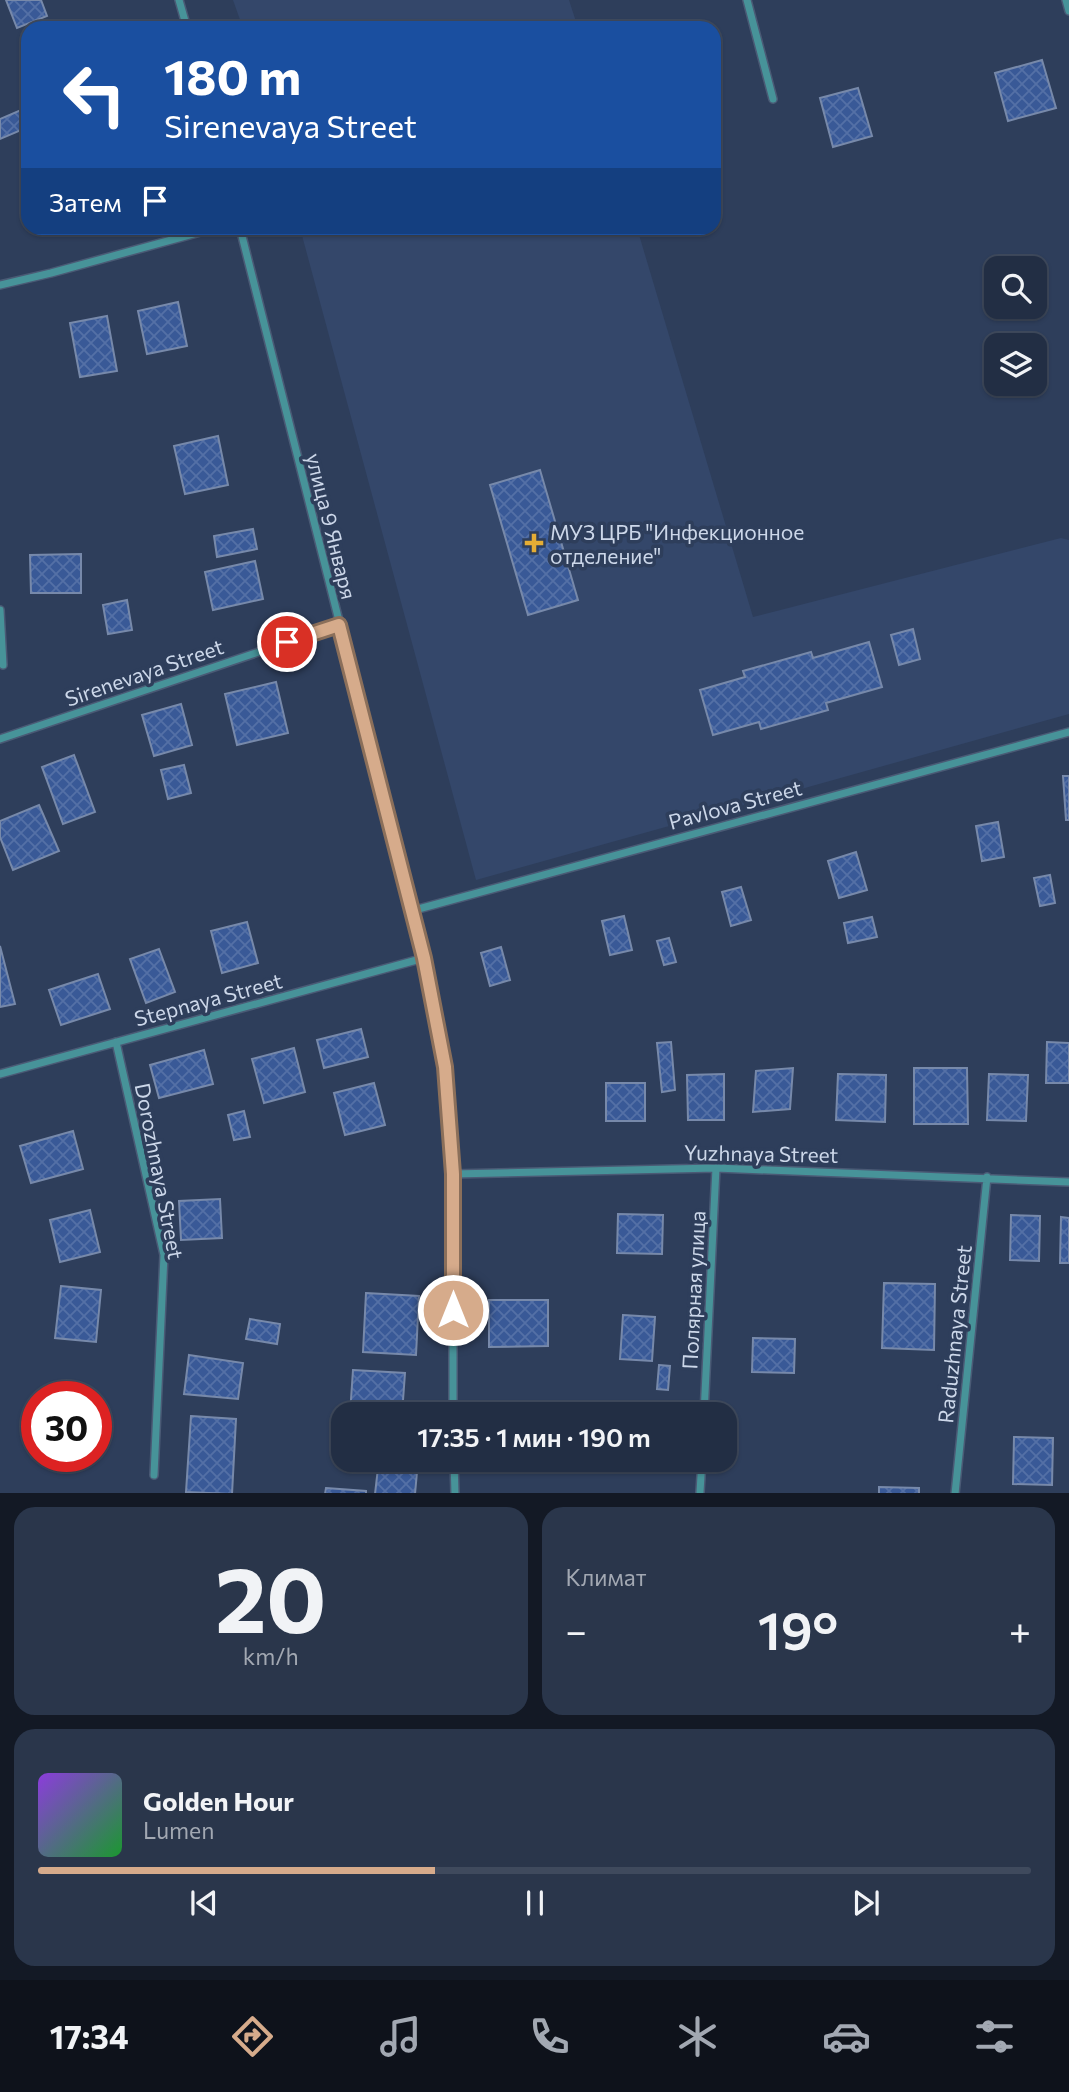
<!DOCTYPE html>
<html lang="ru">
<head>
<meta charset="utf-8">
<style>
  body { margin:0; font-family:Commissioner,sans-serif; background:#2a364b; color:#f1f3f6; height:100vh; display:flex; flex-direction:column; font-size:26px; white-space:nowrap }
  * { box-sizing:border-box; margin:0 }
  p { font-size:23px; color:#a2a8b2 }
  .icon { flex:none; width:38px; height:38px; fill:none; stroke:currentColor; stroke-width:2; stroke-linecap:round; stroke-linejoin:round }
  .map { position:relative; height:1493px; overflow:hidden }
  .details { display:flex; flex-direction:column; gap:14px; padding:14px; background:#131925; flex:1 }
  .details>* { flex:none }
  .hud { position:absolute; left:21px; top:21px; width:700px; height:214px; border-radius:21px; box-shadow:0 2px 5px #0004,0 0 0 2px #3f4a5d; background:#1a4fa0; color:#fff; overflow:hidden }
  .fabs { position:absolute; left:984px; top:256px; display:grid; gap:14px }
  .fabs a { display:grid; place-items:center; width:63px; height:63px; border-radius:14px; background:#222e44; box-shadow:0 2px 5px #0004,0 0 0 2px #3f4a5d; font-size:35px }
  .speed { position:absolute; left:21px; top:1381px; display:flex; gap:14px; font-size:35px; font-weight:700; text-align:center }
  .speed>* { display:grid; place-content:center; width:91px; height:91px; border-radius:50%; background:#222e44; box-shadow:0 2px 5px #0004,0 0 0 2px #3f4a5d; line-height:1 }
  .speed .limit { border:10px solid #d22; background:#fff; color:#111 }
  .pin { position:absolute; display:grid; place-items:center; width:60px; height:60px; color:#fff; margin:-30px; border:4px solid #fff; border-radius:50%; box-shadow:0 2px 7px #0007 }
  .me { position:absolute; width:77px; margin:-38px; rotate:0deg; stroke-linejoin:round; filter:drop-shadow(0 0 5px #0008) }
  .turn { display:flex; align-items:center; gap:24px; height:147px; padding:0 28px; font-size:32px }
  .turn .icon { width:91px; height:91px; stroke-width:2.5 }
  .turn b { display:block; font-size:49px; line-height:60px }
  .then { display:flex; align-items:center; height:66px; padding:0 28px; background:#0003; gap:14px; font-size:26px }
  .big { font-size:52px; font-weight:600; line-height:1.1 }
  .details .widget { flex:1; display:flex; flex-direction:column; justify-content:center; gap:10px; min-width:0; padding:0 24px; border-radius:21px; background:#2a364b }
  .details .dial { align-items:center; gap:0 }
  .dial b { font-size:91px; line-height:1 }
  .song { display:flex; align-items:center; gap:21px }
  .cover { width:84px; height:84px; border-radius:10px; background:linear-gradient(135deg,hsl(270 70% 55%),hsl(130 70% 35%)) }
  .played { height:7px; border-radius:4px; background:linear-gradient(90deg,#d6ab8b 40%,#3f4a5d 40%) }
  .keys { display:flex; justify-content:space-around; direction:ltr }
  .heat { display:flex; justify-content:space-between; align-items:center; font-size:38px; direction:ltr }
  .details .tiles { flex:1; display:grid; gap:14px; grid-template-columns:1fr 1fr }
  .widget:last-child { grid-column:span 2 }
  .trip { position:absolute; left:331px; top:1402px; width:406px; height:70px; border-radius:21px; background:#222e44; box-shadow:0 2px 5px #0004,0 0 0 2px #3f4a5d; font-weight:600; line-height:70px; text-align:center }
  .tab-bar { display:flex; height:112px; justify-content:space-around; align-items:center; background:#0e121b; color:#a2a8b2 }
  .tab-bar .icon { width:49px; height:49px }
  .tab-bar .selected { color:#d6ab8b }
  .tab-bar b { font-size:32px; color:#f1f3f6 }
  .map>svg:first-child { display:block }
</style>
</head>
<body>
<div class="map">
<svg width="1069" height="1494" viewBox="0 0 1069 1494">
  <defs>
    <pattern id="building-cross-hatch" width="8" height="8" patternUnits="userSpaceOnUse" patternTransform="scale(1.75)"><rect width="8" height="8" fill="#395997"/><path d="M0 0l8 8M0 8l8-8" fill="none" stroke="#5470a6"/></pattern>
  </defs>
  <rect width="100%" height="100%" fill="#2e3e5b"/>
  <path fill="#34476a" d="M233 0H569L578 28H243Z
    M300 228H637L753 617 1061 538 1069 540V714L476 880Z"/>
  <path fill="url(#building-cross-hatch)" stroke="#7789aa" stroke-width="2" d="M6 0H41L47 16 17 28Z
    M1042 60 1056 108 1008 121 995 73Z
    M858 88 872 136 833 147 820 98Z
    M28 107V127L0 139V119Z
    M31 228H63L32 232Z
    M178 302 187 346 147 354 138 311Z
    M107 316 117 371 80 377 70 323Z
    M218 436 228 485 185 494 174 446Z
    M540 470 578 600 528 615 490 485Z
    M253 529 257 549 217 557 214 536Z
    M81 554V593H31L30 555Z
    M255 561 263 599 213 610 205 572Z
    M127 600 132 630 108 634 103 605Z
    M913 629 920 659 899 665 891 635Z
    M869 642 882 687 826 703 828 710 761 729 759 722 713 735 700 690 745 677 743 671 811 652 813 658Z
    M276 682 288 733 237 745 225 694Z
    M181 704 192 745 154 756 142 715Z
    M74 755 95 812 63 824 42 767Z
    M184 765 191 793 168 799 161 770Z
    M1063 776H1069V820H1066Z
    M39 805 59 851 13 870 0 837V821Z
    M998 822 1004 857 982 861 976 826Z
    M856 852 867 890 839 898 828 861Z
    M1050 875 1055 903 1040 906 1034 878Z
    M741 887 751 920 731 926 722 892Z
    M624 916 632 950 610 955 602 921Z
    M872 917 877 937 848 943 844 923Z
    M247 922 258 963 222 973 211 931Z
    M669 938 676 962 664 965 657 941Z
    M0 946 15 1004 0 1007Z
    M501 947 510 980 490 986 481 953Z
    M159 949 175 992 146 1003 130 959Z
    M98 974 110 1009 61 1025 49 990Z
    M361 1029 368 1057 324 1068 317 1040Z
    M671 1042 675 1090 662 1092 657 1043Z
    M1047 1042 1069 1043V1083H1046Z
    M294 1048 305 1092 264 1103 252 1059Z
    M204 1050 213 1084 159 1098 150 1065Z
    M793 1068 790 1109 753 1112 756 1071Z
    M914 1068H967L968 1124H914Z
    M724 1074V1120H688L687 1075Z
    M838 1074 886 1075 885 1122 836 1120Z
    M989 1074 1028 1075 1026 1121 987 1120Z
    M374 1083 385 1125 345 1135 334 1093Z
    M606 1083H645V1121H606Z
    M244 1111 250 1137 234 1140 228 1115Z
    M73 1131 83 1169 31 1183 20 1146Z
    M220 1199 222 1238 181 1240 179 1201Z
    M90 1210 100 1252 60 1262 50 1220Z
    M618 1214 663 1215 662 1254 617 1253Z
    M1011 1215 1040 1216 1039 1261 1010 1260Z
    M1061 1217 1069 1218V1263H1060Z
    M884 1283 935 1284 934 1350 882 1348Z
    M61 1286 101 1290 96 1342 55 1338Z
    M366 1293 419 1296 416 1355 363 1352Z
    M489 1300H548V1346L489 1347Z
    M623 1315 655 1317 652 1361 620 1359Z
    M250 1319 280 1324 277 1344 246 1339Z
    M753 1338 795 1339 794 1373 752 1372Z
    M189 1355 243 1363 238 1399 184 1394Z
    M659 1365 670 1366 668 1390 657 1389Z
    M353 1370 405 1373 402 1414H350Z
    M191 1416 236 1419 232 1494 186 1492Z
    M1014 1437 1053 1438 1052 1485 1013 1484Z
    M378 1468 417 1472 415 1494H375Z
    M879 1487 919 1488V1494H879Z
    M326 1488 366 1491V1494H325Z"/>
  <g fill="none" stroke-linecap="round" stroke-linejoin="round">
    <g stroke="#4a5a75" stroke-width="10">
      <path id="street" d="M179 0 187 28
        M747 0 773 99
        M1066 0 1069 11
        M240 228 424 958 445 1067 453 1174V1414
        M0 285 51 273 215 228
        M0 610 3 665
        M0 739 339 625
        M411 911 1069 732
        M116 1042 164 1255 154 1475
        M0 1074 424 958
        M453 1174 716 1168 1069 1182
        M704 1414 716 1168
        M454 1460 455 1494
        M700 1492 702 1460
        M955 1494 987 1177"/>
    </g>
    <use href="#street" stroke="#479399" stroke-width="7"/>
  </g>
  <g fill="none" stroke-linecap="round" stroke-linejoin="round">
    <g stroke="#8b6f5a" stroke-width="18">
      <path id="route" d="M287 642 339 625 424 958 445 1067 453 1174V1310"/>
    </g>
    <use href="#route" stroke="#d6ab8b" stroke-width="12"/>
  </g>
  <path fill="#e5ad35" stroke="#2e3e5b" stroke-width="2.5" d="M530.5 532.5h7v7h7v7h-7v7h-7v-7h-7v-7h7z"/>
  <g text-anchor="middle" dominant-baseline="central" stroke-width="7" stroke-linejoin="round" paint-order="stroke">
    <g font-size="21" fill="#ccd7e9" stroke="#2e3e5b">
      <text transform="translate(332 526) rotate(76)">улица 9 Января</text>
      <text transform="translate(144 672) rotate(-19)">Sirenevaya Street</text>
      <text transform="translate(735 804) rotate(-15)">Pavlova Street</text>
      <text transform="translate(208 999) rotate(-15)">Stepnaya Street</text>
      <text transform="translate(761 1153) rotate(1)">Yuzhnaya Street</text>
      <text transform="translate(160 1171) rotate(79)">Dorozhnaya Street</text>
      <text transform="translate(693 1290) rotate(-87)">Полярная улица</text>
      <text transform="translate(954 1334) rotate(-84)">Raduzhnaya Street</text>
    </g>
    <g font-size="21" fill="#ccd7e9" stroke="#2e3e5b" text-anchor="start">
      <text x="550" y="531">МУЗ ЦРБ "Инфекционное<tspan x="550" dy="24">отделение"</tspan></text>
    </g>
  </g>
</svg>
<div class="fabs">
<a><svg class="icon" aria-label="search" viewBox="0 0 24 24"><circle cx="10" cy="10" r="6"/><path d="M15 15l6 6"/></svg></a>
<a><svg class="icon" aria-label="layers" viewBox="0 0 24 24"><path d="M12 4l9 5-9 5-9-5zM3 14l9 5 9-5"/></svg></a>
</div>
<div class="speed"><div class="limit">30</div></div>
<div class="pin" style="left:287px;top:642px;background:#d93025"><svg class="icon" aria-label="arrive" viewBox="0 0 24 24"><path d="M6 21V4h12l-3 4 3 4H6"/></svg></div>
<svg class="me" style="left:453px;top:1310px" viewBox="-20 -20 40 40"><circle r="17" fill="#d6ab8b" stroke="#fff" stroke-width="3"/><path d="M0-11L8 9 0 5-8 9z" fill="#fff"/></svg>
<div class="trip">17:35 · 1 мин · 190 m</div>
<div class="hud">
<div class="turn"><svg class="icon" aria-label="left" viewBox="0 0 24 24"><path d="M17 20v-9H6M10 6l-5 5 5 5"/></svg><div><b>180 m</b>Sirenevaya Street</div></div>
<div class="then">Затем<svg class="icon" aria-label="arrive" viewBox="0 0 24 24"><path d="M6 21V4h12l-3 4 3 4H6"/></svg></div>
</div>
</div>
<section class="details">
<div class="tiles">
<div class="widget dial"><b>20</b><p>km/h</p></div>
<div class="widget"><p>Климат</p>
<div class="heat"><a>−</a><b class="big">19°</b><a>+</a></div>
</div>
<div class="widget">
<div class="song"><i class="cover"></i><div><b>Golden Hour</b><p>Lumen</p></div></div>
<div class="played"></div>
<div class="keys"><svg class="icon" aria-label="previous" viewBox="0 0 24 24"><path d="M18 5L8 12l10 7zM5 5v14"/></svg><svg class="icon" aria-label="pause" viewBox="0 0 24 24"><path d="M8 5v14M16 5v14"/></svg><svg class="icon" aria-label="next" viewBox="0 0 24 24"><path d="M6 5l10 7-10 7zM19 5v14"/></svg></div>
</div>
</div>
</section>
<nav class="tab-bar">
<b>17:34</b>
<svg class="icon selected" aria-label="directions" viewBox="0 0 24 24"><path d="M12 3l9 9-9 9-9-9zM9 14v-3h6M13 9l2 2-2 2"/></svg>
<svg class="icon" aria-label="music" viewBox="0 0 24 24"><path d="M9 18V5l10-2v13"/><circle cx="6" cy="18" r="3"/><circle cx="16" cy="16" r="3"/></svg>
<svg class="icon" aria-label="phone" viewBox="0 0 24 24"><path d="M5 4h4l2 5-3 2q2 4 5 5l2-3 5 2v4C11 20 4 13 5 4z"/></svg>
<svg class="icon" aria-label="climate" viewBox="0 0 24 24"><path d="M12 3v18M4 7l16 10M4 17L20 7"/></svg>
<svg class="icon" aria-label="car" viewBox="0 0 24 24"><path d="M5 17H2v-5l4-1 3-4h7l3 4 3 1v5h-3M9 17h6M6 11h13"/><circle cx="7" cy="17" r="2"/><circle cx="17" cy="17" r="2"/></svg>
<svg class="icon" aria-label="filters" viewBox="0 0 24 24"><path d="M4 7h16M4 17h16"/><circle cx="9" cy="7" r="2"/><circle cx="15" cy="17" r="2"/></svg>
</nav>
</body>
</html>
